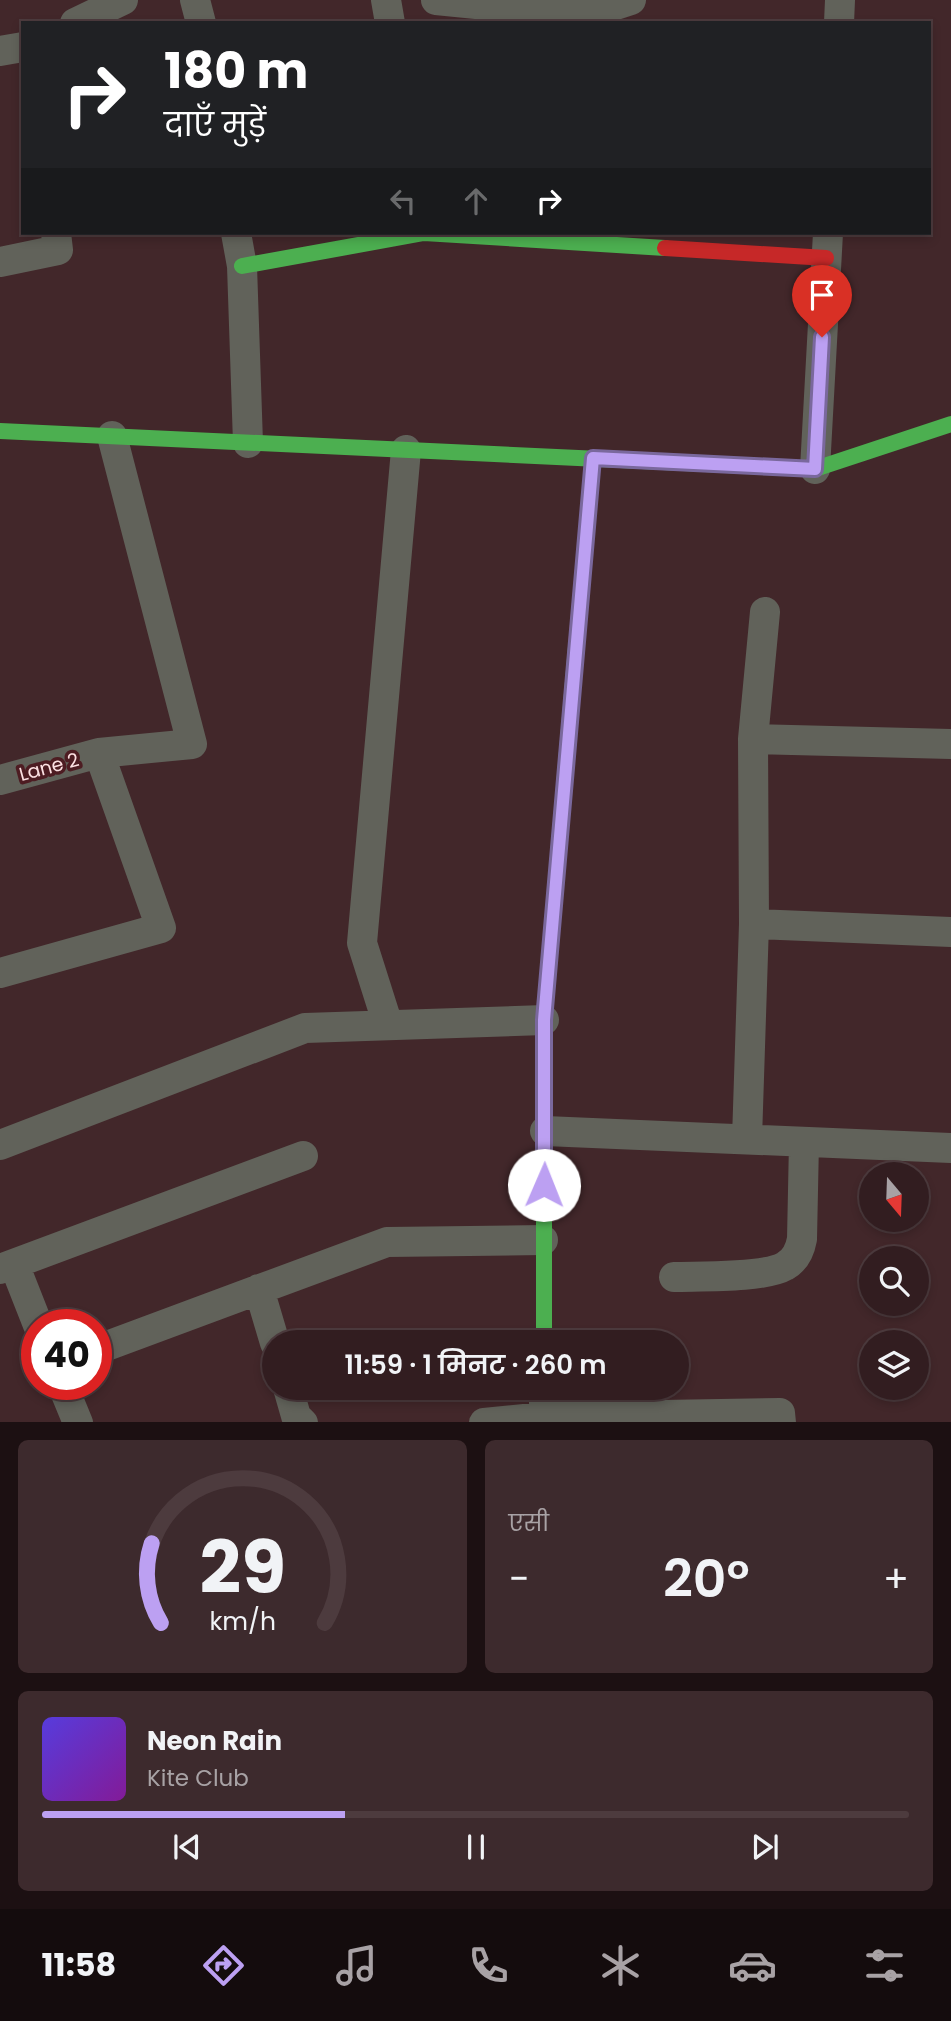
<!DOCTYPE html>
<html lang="hi">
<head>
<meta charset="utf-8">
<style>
  body { margin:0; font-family:Poppins,"Noto Sans Devanagari",sans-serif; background:#3d2a2d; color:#f1f3f6; height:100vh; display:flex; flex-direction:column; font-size:26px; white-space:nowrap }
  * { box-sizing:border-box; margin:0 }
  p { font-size:23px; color:#a8a2a5 }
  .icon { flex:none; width:38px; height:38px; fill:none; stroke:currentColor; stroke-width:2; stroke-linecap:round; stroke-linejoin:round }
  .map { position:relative; height:1422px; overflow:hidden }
  .details { display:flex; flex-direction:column; gap:18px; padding:18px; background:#1c1012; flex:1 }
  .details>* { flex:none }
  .guide { position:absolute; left:21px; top:21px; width:910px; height:214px; border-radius:0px; box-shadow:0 4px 10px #0003,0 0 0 2px #4d3b3e; background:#202124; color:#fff; overflow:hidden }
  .needle { width:46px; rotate:161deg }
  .controls { position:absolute; left:859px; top:1162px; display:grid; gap:14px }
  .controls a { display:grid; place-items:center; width:70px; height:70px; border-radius:50%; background:#321d20; box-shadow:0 4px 10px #0003,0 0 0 2px #4d3b3e; font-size:35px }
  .speed { position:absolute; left:21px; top:1309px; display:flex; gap:14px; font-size:35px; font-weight:700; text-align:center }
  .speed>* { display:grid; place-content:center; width:91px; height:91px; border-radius:50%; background:#321d20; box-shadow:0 4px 10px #0003,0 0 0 2px #4d3b3e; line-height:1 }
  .speed .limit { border:10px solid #d22; background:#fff; color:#111 }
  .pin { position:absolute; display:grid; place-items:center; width:60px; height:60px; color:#fff; margin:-72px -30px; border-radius:50% 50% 50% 0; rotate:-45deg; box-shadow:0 0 7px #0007 }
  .pin .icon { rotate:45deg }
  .me { position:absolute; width:77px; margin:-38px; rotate:1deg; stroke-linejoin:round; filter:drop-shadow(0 0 5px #0008) }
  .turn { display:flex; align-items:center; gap:24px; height:147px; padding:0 28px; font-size:32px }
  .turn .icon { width:91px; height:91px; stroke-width:2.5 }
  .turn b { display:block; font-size:49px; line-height:60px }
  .lanes { display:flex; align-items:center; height:66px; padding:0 28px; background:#0003; justify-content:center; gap:35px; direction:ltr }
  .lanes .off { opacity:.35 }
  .big { font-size:52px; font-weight:600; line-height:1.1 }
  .details .widget { flex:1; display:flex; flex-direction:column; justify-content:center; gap:10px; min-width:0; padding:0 24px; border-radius:10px; background:#3d2a2d }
  .details .dial { align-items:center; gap:0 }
  .dial svg { height:182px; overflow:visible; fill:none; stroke:#4d3b3e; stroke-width:7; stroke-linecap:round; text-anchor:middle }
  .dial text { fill:#f1f3f6; stroke:none }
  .song { display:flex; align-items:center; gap:21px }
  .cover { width:84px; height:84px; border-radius:10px; background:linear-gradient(135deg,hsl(250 70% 55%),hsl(290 70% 35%)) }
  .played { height:7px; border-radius:4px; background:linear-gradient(90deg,#bca0f2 35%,#4d3b3e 35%) }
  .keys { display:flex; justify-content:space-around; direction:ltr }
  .heat { display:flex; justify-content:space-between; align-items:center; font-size:38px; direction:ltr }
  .details .tiles { flex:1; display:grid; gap:18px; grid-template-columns:1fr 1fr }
  .widget:last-child { grid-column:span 2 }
  .trip { position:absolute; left:262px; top:1330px; width:427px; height:70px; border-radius:35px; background:#321d20; box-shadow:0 4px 10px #0003,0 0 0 2px #4d3b3e; font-weight:600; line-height:70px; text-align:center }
  .menu { display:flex; height:112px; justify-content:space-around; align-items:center; background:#140c0d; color:#a8a2a5 }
  .menu .icon { width:49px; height:49px }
  .menu .on { color:#bca0f2 }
  .menu b { font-size:32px; color:#f1f3f6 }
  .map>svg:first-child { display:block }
</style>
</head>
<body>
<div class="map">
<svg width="951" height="1423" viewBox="0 0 951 1423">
  <rect width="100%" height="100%" fill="#42272a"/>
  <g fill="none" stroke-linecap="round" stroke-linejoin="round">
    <path stroke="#61625a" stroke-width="30" d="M195 0 201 23
      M386 0 390 23
      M436 0 585 15 631 0
      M75 23 123 0
      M839 23 840 0
      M0 51 23 47
      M236 233 242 266 248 443
      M0 262 58 250 56 233
      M815 469 828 233
      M753 739 951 744
      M0 780 99 753 192 744 112 436
      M754 924 951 932
      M0 973 161 928 99 753
      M388 1025 362 943 406 450
      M545 1131 951 1148
      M747 1139 754 924 753 739 765 612
      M0 1145 305 1028 544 1020
      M14 1264 38 1325
      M0 1269 303 1156
      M674 1277C700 1276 765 1278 785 1266 796 1260 800 1250 802 1239L804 1142
      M259 1289 275 1343
      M96 1350 387 1242 543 1240
      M62 1384 78 1423
      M288 1388 296 1416 303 1423
      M544 1388V1417
      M484 1423 544 1417 780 1413 781 1423"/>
    <path stroke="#4caf50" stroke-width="16" d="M242 266 424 233 665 248
      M0 431 815 469 951 424
      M544 1342V1020L576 647"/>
    <path stroke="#c62828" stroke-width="16" d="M665 248 826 258
      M576 647 593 458"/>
  </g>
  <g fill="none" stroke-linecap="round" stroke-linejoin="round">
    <g stroke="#7a689d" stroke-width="18">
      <path id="route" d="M544 1185V1020L593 458 815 469 822 337"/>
    </g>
    <use href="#route" stroke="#bca0f2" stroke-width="12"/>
  </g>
  <g text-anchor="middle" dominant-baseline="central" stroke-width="7" stroke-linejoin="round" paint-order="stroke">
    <g font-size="19" fill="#fce0e2" stroke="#4d1c22">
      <text transform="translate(49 767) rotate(-15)">Lane 2</text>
    </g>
  </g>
</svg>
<div class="controls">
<a><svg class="needle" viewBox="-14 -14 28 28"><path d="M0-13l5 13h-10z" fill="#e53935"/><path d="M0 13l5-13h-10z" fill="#a8a2a5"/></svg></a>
<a><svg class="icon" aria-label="search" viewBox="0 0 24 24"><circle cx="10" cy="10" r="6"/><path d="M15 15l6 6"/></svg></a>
<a><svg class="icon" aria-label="layers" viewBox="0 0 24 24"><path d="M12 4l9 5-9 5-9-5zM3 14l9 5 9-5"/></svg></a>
</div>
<div class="speed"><div class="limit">40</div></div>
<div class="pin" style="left:822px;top:337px;background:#d93025"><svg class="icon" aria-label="arrive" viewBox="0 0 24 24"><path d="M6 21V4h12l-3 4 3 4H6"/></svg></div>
<svg class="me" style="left:544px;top:1185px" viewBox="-20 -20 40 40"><circle r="19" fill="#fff"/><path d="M0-13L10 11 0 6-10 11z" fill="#bca0f2"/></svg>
<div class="trip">11:59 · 1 मिनट · 260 m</div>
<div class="guide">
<div class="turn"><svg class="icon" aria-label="right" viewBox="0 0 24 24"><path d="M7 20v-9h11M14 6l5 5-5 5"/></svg><div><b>180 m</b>दाएँ मुड़ें</div></div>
<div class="lanes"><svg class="icon off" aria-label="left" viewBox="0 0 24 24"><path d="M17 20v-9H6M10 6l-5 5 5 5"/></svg><svg class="icon off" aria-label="ahead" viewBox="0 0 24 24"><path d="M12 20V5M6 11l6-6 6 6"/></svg><svg class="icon" aria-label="right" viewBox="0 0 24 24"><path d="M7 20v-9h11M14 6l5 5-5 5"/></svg></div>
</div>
</div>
<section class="details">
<div class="tiles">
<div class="widget dial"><svg viewBox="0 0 100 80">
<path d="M14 69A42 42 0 1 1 86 69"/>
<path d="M14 69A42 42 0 0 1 10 34" stroke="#bca0f2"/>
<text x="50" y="56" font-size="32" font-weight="700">29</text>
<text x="50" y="72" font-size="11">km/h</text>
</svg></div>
<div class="widget"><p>एसी</p>
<div class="heat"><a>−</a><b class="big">20°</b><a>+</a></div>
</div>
<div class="widget">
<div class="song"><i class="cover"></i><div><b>Neon Rain</b><p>Kite Club</p></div></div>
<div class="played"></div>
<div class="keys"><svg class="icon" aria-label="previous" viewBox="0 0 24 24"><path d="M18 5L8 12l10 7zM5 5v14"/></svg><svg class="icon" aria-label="pause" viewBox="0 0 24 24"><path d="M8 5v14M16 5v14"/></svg><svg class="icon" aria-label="next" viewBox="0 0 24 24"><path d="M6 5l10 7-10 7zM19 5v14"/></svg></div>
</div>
</div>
</section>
<nav class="menu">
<b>11:58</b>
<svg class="icon on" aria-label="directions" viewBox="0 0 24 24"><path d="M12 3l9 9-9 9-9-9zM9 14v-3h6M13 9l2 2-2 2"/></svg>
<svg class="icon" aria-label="music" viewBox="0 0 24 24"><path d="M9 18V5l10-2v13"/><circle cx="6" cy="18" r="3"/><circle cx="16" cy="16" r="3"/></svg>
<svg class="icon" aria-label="phone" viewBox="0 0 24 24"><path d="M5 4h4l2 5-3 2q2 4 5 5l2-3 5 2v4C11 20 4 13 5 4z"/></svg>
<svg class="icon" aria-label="climate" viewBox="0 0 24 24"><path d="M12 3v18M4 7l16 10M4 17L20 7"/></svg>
<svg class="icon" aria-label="car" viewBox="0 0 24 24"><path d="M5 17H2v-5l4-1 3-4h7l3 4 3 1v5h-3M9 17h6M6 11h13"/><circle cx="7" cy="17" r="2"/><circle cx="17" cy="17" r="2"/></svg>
<svg class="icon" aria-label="filters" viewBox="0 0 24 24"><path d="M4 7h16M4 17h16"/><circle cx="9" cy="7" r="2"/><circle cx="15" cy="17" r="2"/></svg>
</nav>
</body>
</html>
